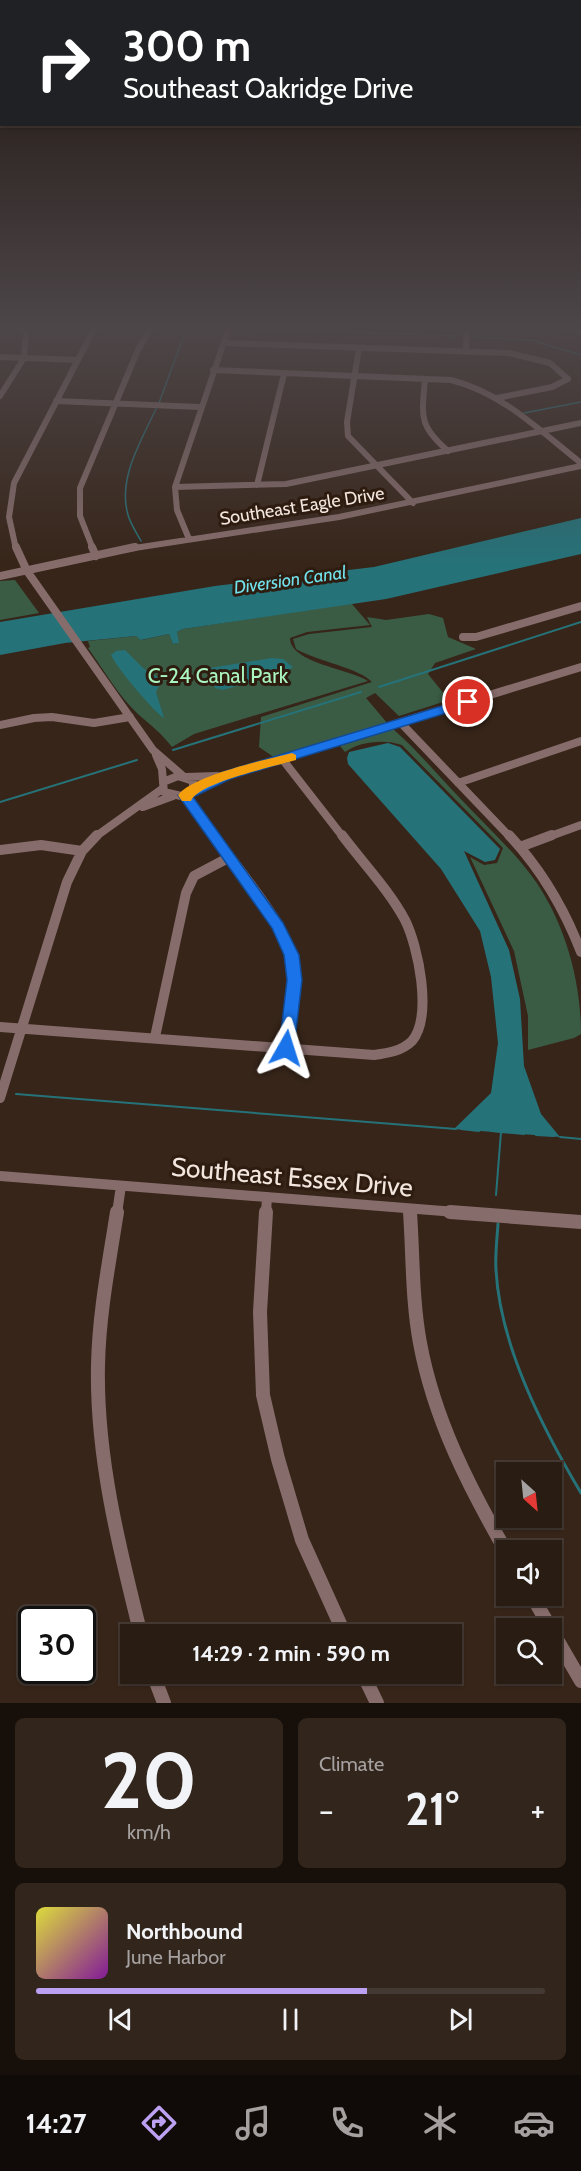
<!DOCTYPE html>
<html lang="en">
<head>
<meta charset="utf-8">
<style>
  body { margin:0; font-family:Cabin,sans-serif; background:#31251c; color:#f1f3f6; height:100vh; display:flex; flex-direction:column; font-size:22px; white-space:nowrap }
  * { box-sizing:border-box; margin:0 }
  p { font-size:20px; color:#a5a1a0 }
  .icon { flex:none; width:33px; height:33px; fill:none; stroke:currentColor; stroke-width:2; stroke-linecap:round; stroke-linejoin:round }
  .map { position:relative; height:1703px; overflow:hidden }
  .panel { display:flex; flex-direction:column; gap:15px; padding:15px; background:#170f0a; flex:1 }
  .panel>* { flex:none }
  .top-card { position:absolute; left:0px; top:0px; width:582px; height:126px; box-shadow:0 2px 4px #0004,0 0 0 2px #453a33; background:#202124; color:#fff; overflow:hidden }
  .needle { width:39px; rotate:153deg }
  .buttons { position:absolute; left:496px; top:1462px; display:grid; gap:12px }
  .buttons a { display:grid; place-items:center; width:66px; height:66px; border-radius:0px; background:#291c13; box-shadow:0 2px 4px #0004,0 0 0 2px #453a33; font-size:30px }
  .speed { position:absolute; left:18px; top:1606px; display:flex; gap:12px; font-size:30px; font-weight:700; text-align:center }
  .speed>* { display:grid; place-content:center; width:78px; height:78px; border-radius:50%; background:#291c13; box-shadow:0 2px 4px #0004,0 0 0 2px #453a33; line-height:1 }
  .speed .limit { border:3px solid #111; border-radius:9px; background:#fff; color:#111 }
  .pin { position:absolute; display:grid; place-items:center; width:51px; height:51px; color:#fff; margin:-26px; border:3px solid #fff; border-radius:50%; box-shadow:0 2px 6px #0007 }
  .me { position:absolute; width:66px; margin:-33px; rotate:6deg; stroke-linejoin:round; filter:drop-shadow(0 0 4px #0008) }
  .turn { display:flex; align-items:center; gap:21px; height:126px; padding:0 24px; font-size:27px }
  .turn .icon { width:78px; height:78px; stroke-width:2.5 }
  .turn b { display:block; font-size:42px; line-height:51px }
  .big { font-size:45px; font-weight:700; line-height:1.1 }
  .panel .tile { flex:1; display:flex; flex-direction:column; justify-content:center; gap:9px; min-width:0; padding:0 21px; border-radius:9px; background:#31251c }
  .panel .dial { align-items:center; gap:0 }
  .dial b { font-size:78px; line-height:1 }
  .song { display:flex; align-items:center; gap:18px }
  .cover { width:72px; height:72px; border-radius:9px; background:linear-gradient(135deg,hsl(60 70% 55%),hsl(290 70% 35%)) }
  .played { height:6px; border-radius:3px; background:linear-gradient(90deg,#bca0f2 65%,#453a33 65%) }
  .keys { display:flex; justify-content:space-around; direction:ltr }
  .heat { display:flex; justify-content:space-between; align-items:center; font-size:33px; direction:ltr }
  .panel .tiles { flex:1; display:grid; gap:15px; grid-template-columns:1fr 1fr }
  .tile:last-child { grid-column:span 2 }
  .trip { position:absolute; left:120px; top:1624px; width:342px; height:60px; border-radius:0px; background:#291c13; box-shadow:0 2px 4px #0004,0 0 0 2px #453a33; font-weight:700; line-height:60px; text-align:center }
  .tab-bar { display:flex; height:96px; justify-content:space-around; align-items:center; background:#100b08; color:#a5a1a0 }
  .tab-bar .icon { width:42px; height:42px }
  .tab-bar .current { color:#bca0f2 }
  .tab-bar b { font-size:27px; color:#f1f3f6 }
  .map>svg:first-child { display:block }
</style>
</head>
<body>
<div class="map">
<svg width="581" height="1703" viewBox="0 0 581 1703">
  <rect width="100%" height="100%" fill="#372519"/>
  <path fill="#3a5c45" d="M15 580 39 613 0 620V581Z
    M351 603 370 625 307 632 290 638C290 663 350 669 368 681L194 734 172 747C161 733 152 726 139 715 119 697 104 670 88 648L90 647 88 641 136 636 142 640 169 634 173 644 178 643 177 632 183 629Z
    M429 614 443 618 448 637 476 649 435 663 428 674 445 695 443 702 399 716 375 693 366 698 388 724 275 758 259 747 261 717 372 682C359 668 317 661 296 649L293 639 309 634 372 627 367 617 386 620Z
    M393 729C416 749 435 772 456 794 481 821 509 846 531 875 564 919 581 979 581 1034L574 1038 528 1050V1016L514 951 470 857 484 865 497 863 503 848 402 745C385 739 360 741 345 752L340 746Z"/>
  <path fill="#267279" d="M581 518V554L386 599 183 629 177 632 179 643 173 644 169 634 141 640 136 636 65 643 0 655V622L215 586 374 567Z
    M125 650 143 668 162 680 156 692 164 718C154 712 116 667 111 655L116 651Z
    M272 658 283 659 293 667 286 672 223 690 215 688 210 668Z
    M388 743 400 747 500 849 495 860 485 862 464 851 509 950 520 999 524 1066 541 1114 560 1137 454 1129 491 1093 498 1043 491 977 480 931 441 869 348 764 347 758 349 752Z"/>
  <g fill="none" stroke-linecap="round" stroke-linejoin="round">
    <path stroke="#267279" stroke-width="1.5" d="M237 327 458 336
      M474 337 531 340 581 355
      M159 403 187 327
      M524 413 581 402
      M141 541C136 532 129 522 127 511 119 476 142 439 156 409"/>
    <path stroke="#267279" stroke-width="2" d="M379 687 581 622
      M173 750 361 692
      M0 802 137 760
      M16 1094 456 1129
      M461 1129 479 1131
      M491 1131 524 1134
      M536 1135 554 1136
      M560 1137 581 1139
      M496 1195 501 1132"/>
    <path stroke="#267279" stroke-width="3" d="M498 1224C497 1239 495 1255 496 1270 500 1346 543 1429 581 1493"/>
    <path stroke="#866c6b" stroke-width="6" d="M567 327 581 331
      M224 343 509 353 550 363 568 379 552 387 497 398
      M359 348 347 422 348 436 413 503
      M466 352 467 327
      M0 357 78 360
      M213 370 451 380C503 393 540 431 581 463
      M425 379C422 416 418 425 448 451
      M0 396 24 358 26 334 19 327
      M56 401 200 407
      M257 485 284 374
      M175 487 286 484 581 423
      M189 539 177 510 175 487 229 327
      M16 549 9 517 14 483 95 327
      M93 549 80 516V488L138 350 151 327
      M128 549 339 517 581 466"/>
    <path stroke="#866c6b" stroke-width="8" d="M16 547 27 571 153 750 183 776
      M92 547 96 556
      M0 576 135 547
      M463 637H476L581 606
      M401 723 510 837
      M0 725 34 718 52 717 94 723 130 717
      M156 755 162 769 163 782
      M283 760 343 837
      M178 776 193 781V790L181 796 164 792 163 782Z
      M186 777 217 776
      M458 783 581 741
      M193 790 225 776 581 667
      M185 795 215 837
      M143 807 173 796
      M95 837 162 789
      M548 837 581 825"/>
    <path stroke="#866c6b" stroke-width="10" d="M214 835C234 864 285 924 292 956 299 984 289 1019 286 1048
      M509 835C541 869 564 908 581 952
      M520 847 552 835
      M0 850 41 845 82 851
      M0 1027 374 1055C388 1053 402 1051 412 1041 433 1016 418 946 405 920 389 890 363 863 342 835
      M155 1037 186 893 194 876 228 858
      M0 1098 67 882 82 851 97 835
      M0 1176 468 1213
      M410 1210V1213
      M117 1213 121 1186
      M266 1213 267 1197"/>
    <path stroke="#866c6b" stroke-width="14" d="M117 1212C109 1263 99 1314 98 1365 96 1456 119 1547 141 1635
      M266 1212 260 1312 263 1395 278 1459 302 1540 345 1635
      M410 1212C413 1255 412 1300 420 1343 434 1419 469 1487 507 1553
      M450 1212 581 1222
      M532 1596 551 1629
      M552 1631 581 1681
      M153 1674 164 1703
      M363 1674 377 1703"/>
  </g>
  <linearGradient id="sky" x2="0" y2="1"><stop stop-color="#1e140e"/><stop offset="0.58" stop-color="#4d4649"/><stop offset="1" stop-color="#4d4649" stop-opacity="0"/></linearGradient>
  <rect width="581" height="565" fill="url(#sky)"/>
  <path fill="#1a73e8" stroke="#114b97" stroke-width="1.5" d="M468 698 474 702 473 705 230 779 193 797 283 923 299 955 302 980 294 1048 292 1052H281L279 1048 287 980 284 955 272 928 178 795 220 773Z"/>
  <path fill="#f59e0b" d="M292 753 296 755V760C276 766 197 783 191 801H182L178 795C194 775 265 760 292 753Z"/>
  <g text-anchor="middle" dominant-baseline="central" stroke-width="6" stroke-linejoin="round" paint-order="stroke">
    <g font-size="18" fill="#f2e6de" stroke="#2d1c0f">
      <text transform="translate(302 506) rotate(-9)">Southeast Eagle Drive</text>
    </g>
    <g font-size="18" font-style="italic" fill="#72e2ed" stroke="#2d1c0f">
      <text transform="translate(290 580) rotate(-8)">Diversion Canal</text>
    </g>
    <g font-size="21" fill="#aaf5c0" stroke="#2d1c0f">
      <text x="218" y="675">C-24 Canal Park</text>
    </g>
    <g font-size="26" fill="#f2e6de" stroke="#2d1c0f">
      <text transform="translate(292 1177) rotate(5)">Southeast Essex Drive</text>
    </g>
  </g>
</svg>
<div class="buttons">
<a><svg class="needle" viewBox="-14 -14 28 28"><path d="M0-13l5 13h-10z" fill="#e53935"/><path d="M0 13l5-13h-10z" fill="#a5a1a0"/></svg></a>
<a><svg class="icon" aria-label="sound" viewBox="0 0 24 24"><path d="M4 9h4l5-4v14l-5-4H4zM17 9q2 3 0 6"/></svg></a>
<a><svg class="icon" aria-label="search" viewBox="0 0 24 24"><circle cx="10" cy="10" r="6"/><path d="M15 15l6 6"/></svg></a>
</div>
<div class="speed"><div class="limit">30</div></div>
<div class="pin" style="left:468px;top:702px;background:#d93025"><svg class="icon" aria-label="arrive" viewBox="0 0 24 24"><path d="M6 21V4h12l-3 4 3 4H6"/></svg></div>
<svg class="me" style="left:286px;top:1048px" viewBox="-20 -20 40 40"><path d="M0-17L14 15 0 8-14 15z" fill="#1a73e8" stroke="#fff" stroke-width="4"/></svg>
<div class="trip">14:29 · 2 min · 590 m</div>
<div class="top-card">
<div class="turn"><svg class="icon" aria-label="right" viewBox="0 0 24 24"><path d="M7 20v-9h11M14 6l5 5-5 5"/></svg><div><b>300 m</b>Southeast Oakridge Drive</div></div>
</div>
</div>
<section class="panel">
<div class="tiles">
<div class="tile dial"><b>20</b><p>km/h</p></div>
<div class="tile"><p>Climate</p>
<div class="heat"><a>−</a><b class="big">21°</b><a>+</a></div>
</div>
<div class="tile">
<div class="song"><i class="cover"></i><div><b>Northbound</b><p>June Harbor</p></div></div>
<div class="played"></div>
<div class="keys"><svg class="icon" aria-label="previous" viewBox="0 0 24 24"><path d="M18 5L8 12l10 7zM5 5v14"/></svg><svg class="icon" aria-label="pause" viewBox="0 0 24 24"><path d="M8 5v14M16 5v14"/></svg><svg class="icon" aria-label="next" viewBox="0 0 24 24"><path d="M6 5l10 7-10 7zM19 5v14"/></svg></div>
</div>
</div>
</section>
<nav class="tab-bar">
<b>14:27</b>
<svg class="icon current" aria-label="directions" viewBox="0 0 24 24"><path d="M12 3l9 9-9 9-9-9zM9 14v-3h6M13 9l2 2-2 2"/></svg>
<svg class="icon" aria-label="music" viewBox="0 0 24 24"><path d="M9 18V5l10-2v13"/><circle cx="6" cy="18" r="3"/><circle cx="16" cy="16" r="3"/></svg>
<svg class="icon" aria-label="phone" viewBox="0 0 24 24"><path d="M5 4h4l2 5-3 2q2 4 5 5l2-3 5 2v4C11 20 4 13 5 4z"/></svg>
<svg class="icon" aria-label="climate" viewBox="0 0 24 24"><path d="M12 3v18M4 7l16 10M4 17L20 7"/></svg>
<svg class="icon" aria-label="car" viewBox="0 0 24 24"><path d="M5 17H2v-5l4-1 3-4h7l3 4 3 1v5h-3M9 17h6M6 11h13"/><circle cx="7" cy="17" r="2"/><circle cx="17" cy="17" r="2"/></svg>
</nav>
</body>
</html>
